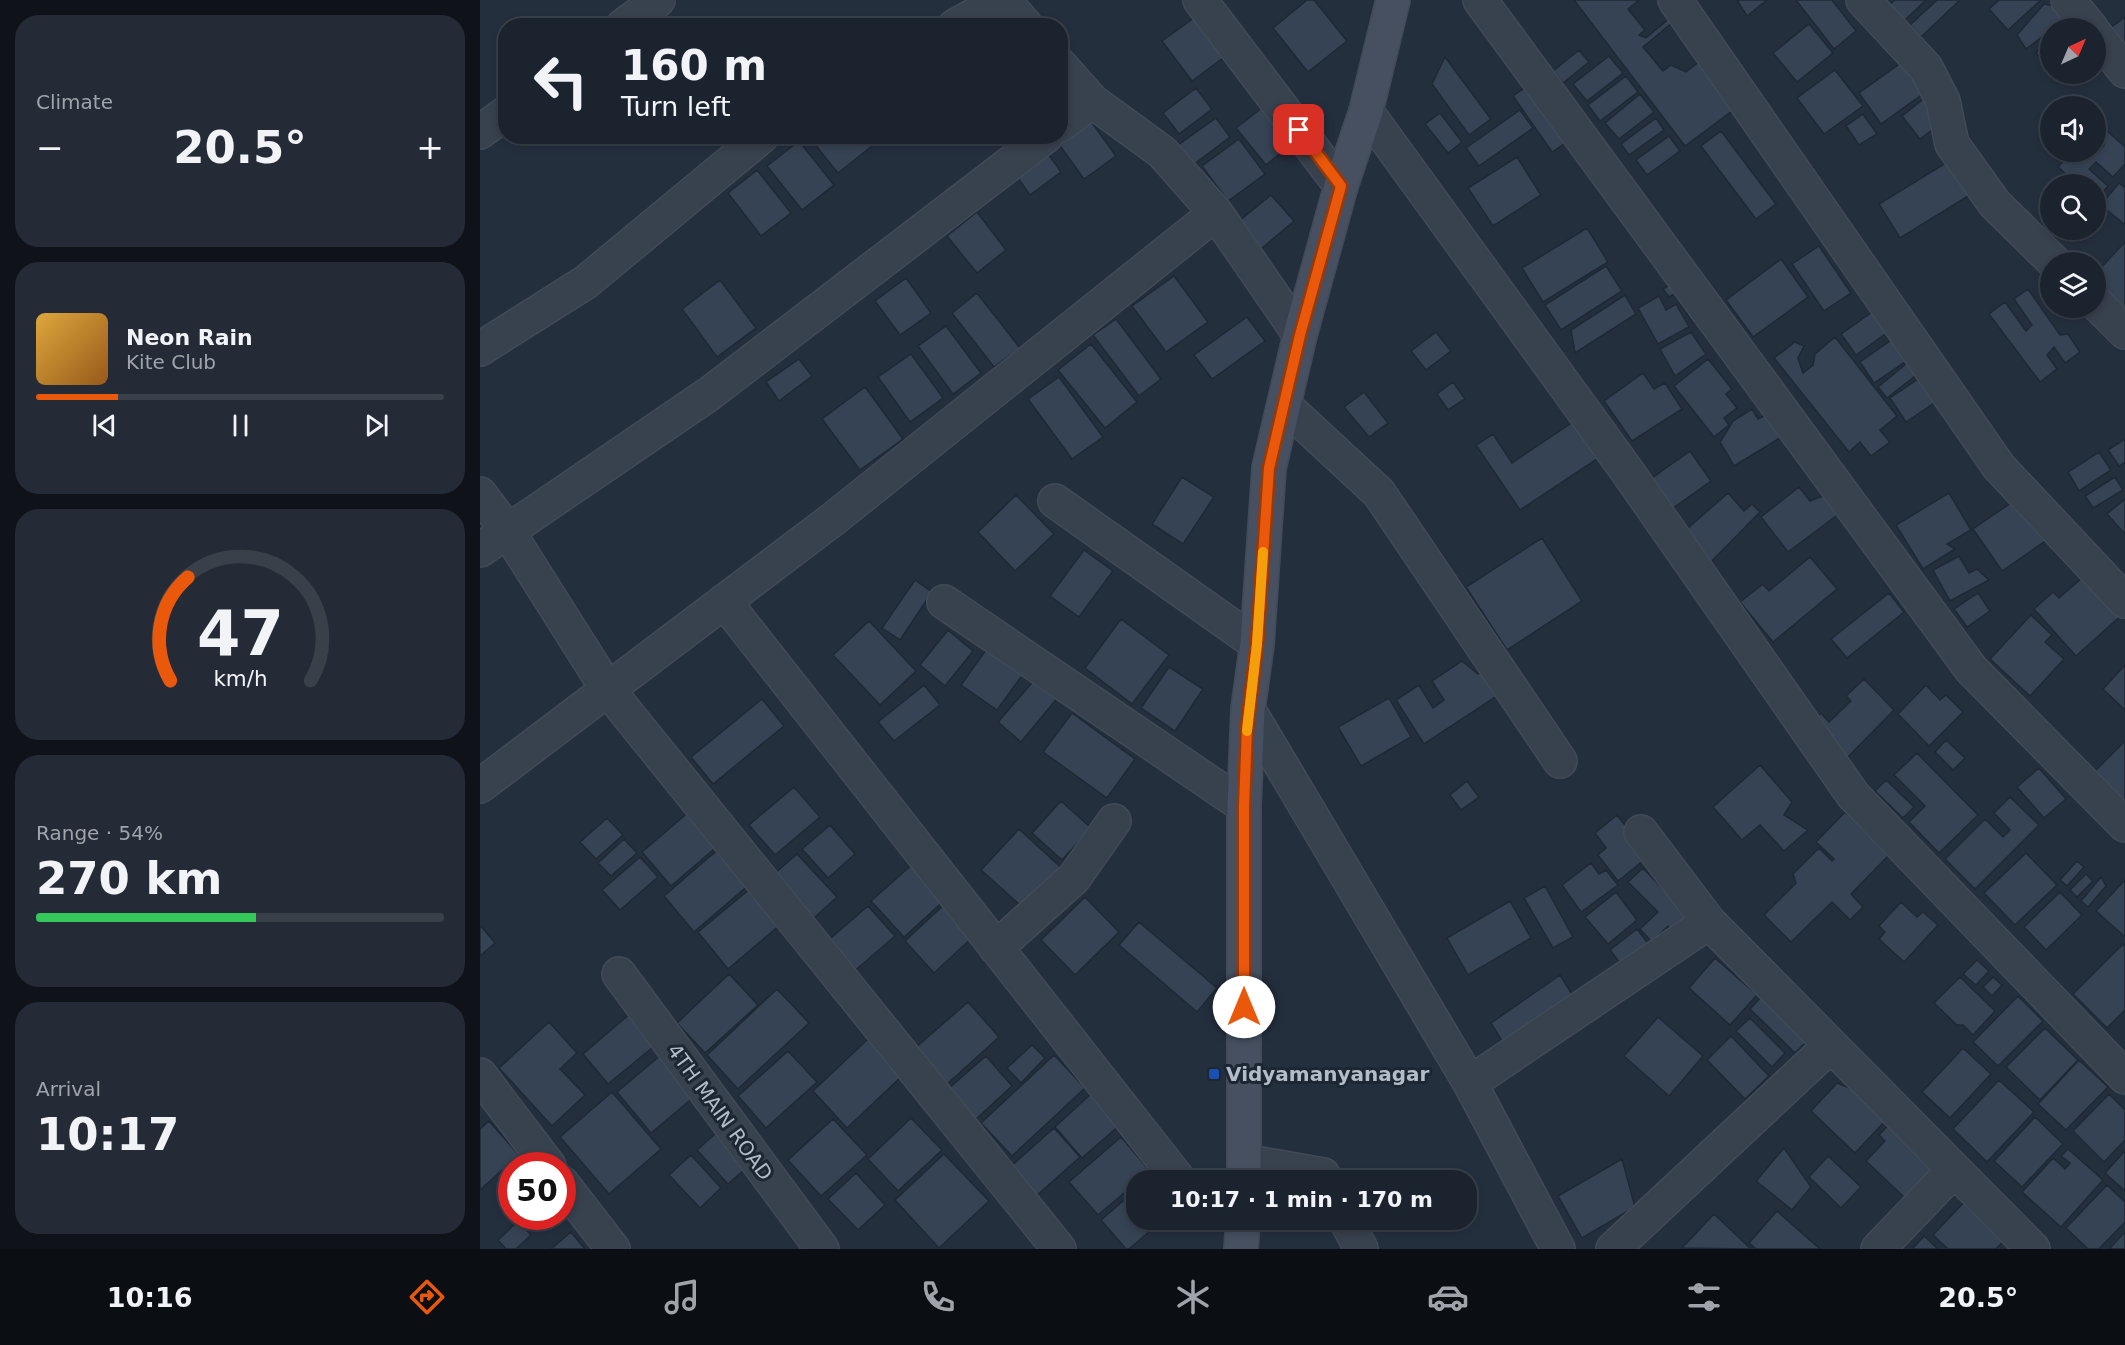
<!DOCTYPE html>
<html lang="en">
<head>
<meta charset="utf-8">
<style>
  body { margin:0; font-family:"DejaVu Sans",sans-serif; background:#242b36; color:#f1f3f6; height:100vh; display:flex; flex-direction:column; font-size:22px; white-space:nowrap }
  * { box-sizing:border-box; margin:0 }
  p { font-size:20px; color:#a0a4aa }
  .icon { flex:none; width:33px; height:33px; fill:none; stroke:currentColor; stroke-width:2; stroke-linecap:round; stroke-linejoin:round }
  .map { position:relative; flex:1; overflow:hidden }
  .side { display:flex; flex-direction:column; gap:15px; padding:15px; background:#0f1319; width:480px }
  .side>* { flex:none }
  .top-card { position:absolute; left:18px; top:18px; width:570px; height:126px; border-radius:24px; box-shadow:0 3px 9px #0003,0 0 0 2px #39404a; background:#1b232e; color:#f1f3f6; overflow:hidden }
  .needle { width:39px; rotate:44deg }
  .fabs { position:absolute; left:1560px; top:18px; display:grid; gap:12px }
  .fabs a { display:grid; place-items:center; width:66px; height:66px; border-radius:50%; background:#1b232e; box-shadow:0 3px 9px #0003,0 0 0 2px #39404a; font-size:30px }
  .speed { position:absolute; left:18px; top:1152px; display:flex; gap:12px; font-size:30px; font-weight:700; text-align:center }
  .speed>* { display:grid; place-content:center; width:78px; height:78px; border-radius:50%; background:#1b232e; box-shadow:0 3px 9px #0003,0 0 0 2px #39404a; line-height:1 }
  .speed .limit { border:9px solid #d22; background:#fff; color:#111 }
  .pin { position:absolute; display:grid; place-items:center; width:51px; height:51px; color:#fff; margin:-26px; border-radius:12px; box-shadow:0 3px 9px #0006 }
  .me { position:absolute; width:66px; margin:-33px; rotate:0deg; stroke-linejoin:round; filter:drop-shadow(0 0 4px #0008) }
  .turn { display:flex; align-items:center; gap:21px; height:126px; padding:0 24px; font-size:27px }
  .turn .icon { width:78px; height:78px; stroke-width:2.5 }
  .turn b { display:block; font-size:42px; line-height:51px }
  .big { font-size:45px; font-weight:600; line-height:1.1 }
  .side .widget { flex:1; display:flex; flex-direction:column; justify-content:center; gap:9px; min-width:0; padding:0 21px; border-radius:24px; background:#242b36 }
  .side .dial { align-items:center; gap:0 }
  .dial svg { height:156px; overflow:visible; fill:none; stroke:#39404a; stroke-width:7; stroke-linecap:round; text-anchor:middle }
  .dial text { fill:#f1f3f6; stroke:none }
  .song { display:flex; align-items:center; gap:18px }
  .cover { width:72px; height:72px; border-radius:9px; background:linear-gradient(135deg,hsl(40 70% 55%),hsl(30 70% 35%)) }
  .played { height:6px; border-radius:3px; background:linear-gradient(90deg,#ea580c 20%,#39404a 20%) }
  .keys { display:flex; justify-content:space-around; direction:ltr }
  .heat { display:flex; justify-content:space-between; align-items:center; font-size:33px; direction:ltr }
  .charge { height:9px; border-radius:4px; background:linear-gradient(90deg,#34c759 54%,#39404a 0) }
  .trip { position:absolute; left:646px; top:1170px; width:351px; height:60px; border-radius:24px; background:#1b232e; box-shadow:0 3px 9px #0003,0 0 0 2px #39404a; font-weight:600; line-height:60px; text-align:center }
  .tab-bar { display:flex; height:96px; justify-content:space-around; align-items:center; background:#0b0e12; color:#a0a4aa }
  .tab-bar .icon { width:42px; height:42px }
  .tab-bar .selected { color:#ea580c }
  .tab-bar b { font-size:27px; color:#f1f3f6 }
  main { display:flex; flex:1; min-height:0 }
  .map>svg:first-child { display:block }
</style>
</head>
<body>
<main>
<section class="side">
<div class="widget"><p>Climate</p>
<div class="heat"><a>−</a><b class="big">20.5°</b><a>+</a></div>
</div>
<div class="widget">
<div class="song"><i class="cover"></i><div><b>Neon Rain</b><p>Kite Club</p></div></div>
<div class="played"></div>
<div class="keys"><svg class="icon" aria-label="previous" viewBox="0 0 24 24"><path d="M18 5L8 12l10 7zM5 5v14"/></svg><svg class="icon" aria-label="pause" viewBox="0 0 24 24"><path d="M8 5v14M16 5v14"/></svg><svg class="icon" aria-label="next" viewBox="0 0 24 24"><path d="M6 5l10 7-10 7zM19 5v14"/></svg></div>
</div>
<div class="widget dial"><svg viewBox="0 0 100 80">
<path d="M14 69A42 42 0 1 1 86 69"/>
<path d="M14 69A42 42 0 0 1 23 16" stroke="#ea580c"/>
<text x="50" y="56" font-size="32" font-weight="700">47</text>
<text x="50" y="72" font-size="11">km/h</text>
</svg></div>
<div class="widget"><p>Range · 54%</p><b class="big">270 km</b><div class="charge"></div></div>
<div class="widget"><p>Arrival</p><b class="big">10:17</b></div>
</section>
<div class="map">
<svg width="1645" height="1249" viewBox="0 0 1645 1249">
  <rect width="100%" height="100%" fill="#242f3e"/>
  <path fill="#364354" stroke="#1f2835" stroke-width="1.5" d="M827 0H834L867 41 828 72 793 28Z
    M1094 0H1159L1148 9 1165 30 1159 35 1166 38 1196 13 1199 17 1163 47 1183 71 1191 65 1206 72 1224 58 1260 105 1205 146Z
    M1257 0H1287L1267 16Z
    M1316 0H1352L1376 31 1354 49Z
    M1415 0H1446L1424 21 1409 5Z
    M1457 0H1480L1441 37 1430 25Z
    M1519 0H1561L1528 30 1509 9Z
    M1564 4 1580 7 1589 18 1574 28H1570V31L1546 49 1537 35Z
    M718 15 747 55 712 81 682 41Z
    M1645 17V64L1622 34Z
    M1329 24 1353 53 1317 82 1293 53Z
    M1570 38V68L1556 53Z
    M1099 50 1109 62 1083 83 1073 71Z
    M1129 56 1143 73 1107 101 1093 84Z
    M965 57 1011 119 989 135 952 84Z
    M1425 60 1447 91 1401 124 1379 93Z
    M1355 70 1383 106 1344 134 1317 98Z
    M1146 76 1158 92 1120 121 1108 105Z
    M1056 80 1094 137 1072 152 1033 96Z
    M716 88 732 109 699 134 683 113Z
    M1160 94 1174 112 1139 139 1125 123Z
    M1446 97 1465 120 1440 139 1422 116Z
    M783 107 813 143 786 165 756 128Z
    M1040 110 1053 128 999 166 986 148Z
    M960 113 982 142 968 153 945 124Z
    M1383 114 1397 134 1379 145 1366 126Z
    M736 118 750 137 713 165 698 145Z
    M1176 118 1184 130 1149 155 1141 144Z
    M610 120 636 156 604 179 578 143Z
    M1618 123 1645 147V164L1633 177 1616 162 1609 169 1628 186 1616 200V184H1598L1578 167 1591 152H1616V147L1620 150 1624 145 1616 138V125Z
    M1241 131 1296 204 1276 219 1221 146Z
    M328 136H384L392 146 358 173Z
    M1189 136 1200 151 1167 175 1156 160Z
    M759 139 785 174 748 201 722 166Z
    M319 141 354 185 322 210 287 166Z
    M569 155 581 172 550 195 538 178Z
    M1037 157 1061 195 1013 226 988 188Z
    M1469 161 1490 195 1420 238 1399 204Z
    M277 170 311 213 281 236 248 193Z
    M1639 183 1645 188V225L1621 205Z
    M791 195 814 221 781 249 758 222Z
    M497 212 526 250 497 273 467 236Z
    M1107 228 1128 262 1063 302 1042 268Z
    M1645 242V310L1643 312 1616 286V273Z
    M1339 246 1371 293 1344 311 1312 264Z
    M1301 259 1328 297 1273 337 1246 300Z
    M1126 266 1142 291 1081 330 1065 305Z
    M694 276 728 322 686 352 652 306Z
    M426 278 451 313 420 335 395 301Z
    M1201 278 1226 313 1213 323 1194 294 1189 297 1183 289Z
    M240 280 276 328 237 357 202 309Z
    M1548 289 1580 335 1588 334 1600 352 1585 363 1574 347 1567 355 1577 369 1560 382 1509 314 1525 302 1546 331 1552 325 1534 299Z
    M497 293 540 348 514 367 472 313Z
    M1145 295 1156 314 1095 353 1091 330Z
    M1179 296 1186 310 1196 304 1209 327 1178 344 1158 308Z
    M1401 306 1415 327 1376 355 1361 334Z
    M767 317 785 341 732 379 714 355Z
    M636 319 681 379 659 396 613 335Z
    M466 326 501 373 473 394 438 346Z
    M956 332 971 351 946 370 931 351Z
    M1211 332 1226 354 1195 376 1180 349Z
    M1420 334 1435 355 1394 383 1380 362Z
    M1355 337 1417 416 1400 430 1410 442 1391 456 1380 442 1369 452 1294 358 1315 342 1324 346 1318 358 1323 373 1333 365 1335 354Z
    M611 344 657 402 625 428 578 370Z
    M431 354 463 398 430 422 398 377Z
    M319 359 332 376 299 401 286 382Z
    M1228 359 1252 389 1246 394 1257 408 1244 418 1249 425 1234 437 1194 386Z
    M1431 360 1440 372 1407 398 1398 387Z
    M1163 373 1174 389 1185 383 1202 409 1152 441 1124 401Z
    M1447 373 1463 397 1426 422 1410 398Z
    M579 377 623 437 592 459 548 399Z
    M973 382 985 399 968 410 957 394Z
    M385 387 423 439 380 470 342 419Z
    M884 392 908 423 889 437 864 407Z
    M1272 409 1278 419 1286 415 1300 438 1254 466 1240 442 1253 421Z
    M1093 422 1117 459 1040 510 996 445 1013 434 1032 463Z
    M1645 439V462L1639 466 1628 450Z
    M1210 451 1231 481 1189 511 1168 481Z
    M1619 452 1631 470 1599 491 1588 472Z
    M702 477 734 497 703 544 672 524Z
    M1635 477 1643 490 1613 508 1605 496Z
    M1319 487 1330 501 1345 495 1364 510 1308 552 1281 517Z
    M1248 493 1264 511 1272 504 1280 512 1227 566 1200 535Z
    M1469 493 1491 530 1467 544 1475 549 1443 569 1416 525Z
    M536 495 574 534 535 571 498 532Z
    M1538 498 1574 535 1522 571 1493 529Z
    M1645 499V534L1627 514Z
    M1062 538 1102 601 1027 650 986 587Z
    M604 550 633 571 599 617 570 596Z
    M1479 556 1489 573 1497 569 1509 580 1470 601 1453 570Z
    M1330 557 1357 589 1293 642 1260 602 1283 584 1289 591Z
    M1603 577 1645 612 1596 656 1554 609 1573 592 1579 598Z
    M435 580 452 592 420 640 402 628Z
    M1409 593 1424 612 1367 658 1351 639Z
    M1498 593 1510 611 1487 627 1474 609Z
    M1551 615 1572 635 1565 642 1584 659 1550 696 1510 659Z
    M641 619 689 655 652 704 605 668Z
    M389 621 436 671 400 705 353 655Z
    M468 630 493 651 465 686 440 665Z
    M513 640 549 666 517 710 481 685Z
    M982 661 998 674 1003 669 1020 694 944 744 916 700 939 685 953 708 964 700 952 681Z
    M1645 665V710L1623 689Z
    M689 667 723 689 695 731 661 708Z
    M557 677 579 696 541 742 518 722Z
    M1384 679 1414 710 1364 761 1329 725 1341 713 1349 722 1371 701 1366 696Z
    M444 685 460 705 414 741 398 722Z
    M1446 685 1460 700 1466 695 1483 712 1449 746 1418 714Z
    M909 698 931 737 881 766 858 727Z
    M282 699 304 726 233 784 211 757Z
    M592 713 655 759 627 798 563 752Z
    M1466 740 1485 758 1473 770 1455 752Z
    M1645 741V810L1610 776Z
    M1437 753 1498 815 1459 853 1429 822 1445 806 1414 775Z
    M1280 765 1312 802 1304 815 1328 830 1304 851 1280 825 1262 840 1233 807Z
    M1559 768 1586 799 1564 818 1537 787Z
    M1406 780 1434 807 1423 818 1395 791Z
    M987 781 999 797 981 810 970 795Z
    M314 787 340 817 295 855 269 825Z
    M1530 797 1559 825 1495 889 1465 859 1505 819 1523 837 1530 830 1514 813Z
    M581 801 611 828 582 860 552 833Z
    M211 810 240 844 191 886 162 852Z
    M1365 812 1409 855 1371 894 1383 907 1370 920 1352 902 1311 942 1284 915 1316 883 1313 874 1339 848 1352 861 1354 859 1336 842Z
    M1137 815 1169 856 1138 881 1118 855 1126 848 1115 833Z
    M127 818 143 835 116 859 100 842Z
    M350 825 375 854 348 878 322 849Z
    M539 829 588 874 551 915 501 870Z
    M144 839 157 853 131 876 118 863Z
    M241 847 272 882 214 932 184 896Z
    M1546 853 1577 885 1535 925 1504 893Z
    M317 854 357 897 334 918 294 874Z
    M160 857 178 877 140 910 122 890Z
    M1597 861 1604 867 1587 886 1580 880Z
    M435 862 466 899 424 937 391 901Z
    M1111 863 1119 874 1126 870 1138 885 1101 912 1082 885Z
    M1163 868 1199 906 1218 910 1194 933 1188 926 1172 942 1160 929 1178 912 1148 882Z
    M1606 874 1613 881 1597 897 1590 890Z
    M1621 877 1626 886 1608 907 1601 901Z
    M1645 880V937L1616 911Z
    M1065 886 1093 937 1073 948 1044 898Z
    M271 888 301 924 248 969 218 932Z
    M1136 892 1157 920 1128 944 1105 917Z
    M1580 892 1602 915 1566 950 1544 927Z
    M605 897 639 932 595 975 561 940Z
    M468 901 497 933 454 973 425 941Z
    M1030 901 1051 938 988 975 967 938Z
    M1421 902 1437 917 1443 912 1458 925 1424 962 1399 939 1405 932 1399 926Z
    M388 906 415 936 371 974 344 944Z
    M659 922 737 988 717 1012 639 945Z
    M0 925 15 943 0 956Z
    M1157 929 1173 950 1146 971 1130 950Z
    M1643 944 1645 947V1010L1627 1028 1593 994Z
    M1235 958 1277 995 1250 1025 1209 988Z
    M1497 960 1509 971 1496 985 1483 974Z
    M249 974 278 1005 225 1053 197 1023Z
    M1080 975 1095 999 1025 1046 1011 1023Z
    M1480 977 1515 1011 1493 1035 1483 1025H1477L1454 1003Z
    M1513 977 1522 985 1512 996 1503 987Z
    M297 989 329 1023 258 1089 227 1055Z
    M1282 996 1327 1041 1315 1053 1270 1009Z
    M1538 996 1563 1021 1518 1066 1493 1042Z
    M488 1002 519 1037 466 1085 434 1049Z
    M152 1012 178 1043 128 1084 103 1054Z
    M1178 1017 1223 1056 1189 1096 1144 1056Z
    M1270 1018 1305 1053 1292 1067 1256 1031Z
    M69 1022 97 1053 80 1069 105 1095 72 1126 19 1068Z
    M1565 1028 1598 1060 1560 1100 1526 1067Z
    M1251 1036 1289 1076 1265 1099 1227 1060Z
    M388 1039 422 1076 367 1128 333 1091Z
    M552 1045 565 1058 541 1083 527 1068Z
    M1483 1048 1511 1074 1470 1118 1442 1092Z
    M187 1050 221 1091 171 1133 137 1092Z
    M308 1051 337 1082 286 1128 258 1096Z
    M574 1055 605 1088 532 1156 501 1123Z
    M506 1056 532 1086 495 1120 468 1089Z
    M1599 1060 1628 1087 1586 1130 1558 1104Z
    M1519 1080 1554 1112 1507 1162 1473 1129Z
    M1357 1083 1380 1092 1408 1118 1375 1153 1331 1111Z
    M132 1092 181 1149 129 1194 80 1137Z
    M613 1092 641 1124 602 1158 575 1127Z
    M1629 1094 1645 1110V1140L1624 1162 1593 1131Z
    M1555 1117 1583 1144 1542 1187 1514 1161Z
    M431 1118 462 1150 418 1191 388 1159Z
    M353 1119 387 1155 341 1196 308 1160Z
    M9 1121 39 1155 0 1190V1129Z
    M1412 1121 1457 1163 1425 1198 1386 1161 1405 1141 1399 1135Z
    M243 1127 273 1162 248 1184 217 1150Z
    M574 1128 600 1157 555 1197 529 1168Z
    M641 1137 670 1171 618 1215 589 1182Z
    M1304 1148 1331 1187 1312 1210 1276 1181Z
    M1588 1149 1623 1180 1581 1227 1542 1192 1573 1158 1585 1169 1590 1163 1581 1156Z
    M1645 1151V1191L1625 1173Z
    M464 1154 509 1201 459 1248 415 1200Z
    M211 1155 241 1188 220 1208 189 1175Z
    M1348 1156 1381 1187 1361 1208 1329 1177Z
    M1142 1159 1155 1207 1102 1238 1078 1196Z
    M376 1173 405 1205 378 1230 348 1199Z
    M1627 1185 1645 1202V1222L1619 1249H1608L1586 1228Z
    M657 1189V1220H683L649 1249H646L621 1220Z
    M1487 1199 1527 1237 1516 1249H1468L1453 1235Z
    M1297 1211 1340 1249H1276L1269 1243Z
    M1234 1214 1271 1249 1202 1248Z
    M38 1221 51 1235 36 1249H26L18 1240Z
    M91 1232 105 1249H71Z
    M1645 1232V1249H1629Z
    M1444 1236 1458 1249H1432Z"/>
  <g fill="none" stroke-linecap="round" stroke-linejoin="round">
    <g stroke="#414a57" stroke-width="36">
      <path id="street" d="M524 0 546 26
        M720 0 861 186
        M1000 0 1491 669 1645 825
        M1195 0 1519 467 1645 601
        M1383 0 1446 68 1463 101 1472 144 1515 204 1574 262
        M1588 0 1611 28
        M143 26 178 0
        M475 26 522 0
        M1616 35 1645 71
        M580 65 612 101 682 152 736 213 820 335
        M886 111 1147 471 1373 795 1645 1077
        M580 125 612 101
        M0 132 26 113
        M1616 303 1645 332
        M0 349 106 282 282 136
        M804 405 899 493 1080 761
        M0 494 27 530 128 690 579 1249
        M575 501 777 644
        M0 550 229 394 566 136
        M244 601 699 1180
        M464 602 764 806
        M768 709 990 1083 1078 1249
        M0 786 352 520 736 213
        M1161 832 1229 922 1553 1249
        M516 948 594 878 634 821
        M139 974 342 1249
        M0 1075 69 1166
        M990 1083 1229 922
        M764 1161 843 1175 846 1180
        M82 1183 133 1249
        M866 1220 881 1249
        M1133 1249 1351 1045
        M1398 1249 1474 1170"/>
    </g>
    <g stroke="#414a57" stroke-width="36">
      <path id="secondary" d="M764 1180V806L768 709 777 644 789 468 820 335 861 186 886 111 913 0
        M761 1249 763 1220"/>
    </g>
    <use href="#street" stroke="#38414e" stroke-width="33"/>
    <use href="#secondary" stroke="#465061" stroke-width="33"/>
  </g>
  <g fill="none" stroke-linecap="round" stroke-linejoin="round">
    <g stroke="#983908" stroke-width="15">
      <path id="route" d="M764 1007V806L767 728 777 644 789 468 820 335 861 186 819 130"/>
    </g>
    <use href="#route" stroke="#ea580c" stroke-width="10"/>
    <path stroke="#f59e0b" stroke-width="10" d="M767 731 777 644 783 552"/>
  </g>
  <rect fill="#1a4fb4" stroke="#1d2633" stroke-width="2" x="728" y="1068" width="12" height="12" rx="3"/>
  <g text-anchor="middle" dominant-baseline="central" stroke-width="6" stroke-linejoin="round" paint-order="stroke">
    <g font-size="20" font-weight="bold" fill="#b4bcc9" stroke="#1d2633" text-anchor="start">
      <text x="746" y="1074">Vidyamanyanagar</text>
    </g>
    <g font-size="20" fill="#b4bcc9" stroke="#1d2633">
      <text transform="translate(240 1112) rotate(54)">4TH MAIN ROAD</text>
    </g>
  </g>
</svg>
<div class="fabs">
<a><svg class="needle" viewBox="-14 -14 28 28"><path d="M0-13l5 13h-10z" fill="#e53935"/><path d="M0 13l5-13h-10z" fill="#a0a4aa"/></svg></a>
<a><svg class="icon" aria-label="sound" viewBox="0 0 24 24"><path d="M4 9h4l5-4v14l-5-4H4zM17 9q2 3 0 6"/></svg></a>
<a><svg class="icon" aria-label="search" viewBox="0 0 24 24"><circle cx="10" cy="10" r="6"/><path d="M15 15l6 6"/></svg></a>
<a><svg class="icon" aria-label="layers" viewBox="0 0 24 24"><path d="M12 4l9 5-9 5-9-5zM3 14l9 5 9-5"/></svg></a>
</div>
<div class="speed"><div class="limit">50</div></div>
<div class="pin" style="left:819px;top:130px;background:#d93025"><svg class="icon" aria-label="arrive" viewBox="0 0 24 24"><path d="M6 21V4h12l-3 4 3 4H6"/></svg></div>
<svg class="me" style="left:764px;top:1007px" viewBox="-20 -20 40 40"><circle r="19" fill="#fff"/><path d="M0-13L10 11 0 6-10 11z" fill="#ea580c"/></svg>
<div class="trip">10:17 · 1 min · 170 m</div>
<div class="top-card">
<div class="turn"><svg class="icon" aria-label="left" viewBox="0 0 24 24"><path d="M17 20v-9H6M10 6l-5 5 5 5"/></svg><div><b>160 m</b>Turn left</div></div>
</div>
</div>
</main>
<nav class="tab-bar">
<b>10:16</b>
<svg class="icon selected" aria-label="directions" viewBox="0 0 24 24"><path d="M12 3l9 9-9 9-9-9zM9 14v-3h6M13 9l2 2-2 2"/></svg>
<svg class="icon" aria-label="music" viewBox="0 0 24 24"><path d="M9 18V5l10-2v13"/><circle cx="6" cy="18" r="3"/><circle cx="16" cy="16" r="3"/></svg>
<svg class="icon" aria-label="phone" viewBox="0 0 24 24"><path d="M5 4h4l2 5-3 2q2 4 5 5l2-3 5 2v4C11 20 4 13 5 4z"/></svg>
<svg class="icon" aria-label="climate" viewBox="0 0 24 24"><path d="M12 3v18M4 7l16 10M4 17L20 7"/></svg>
<svg class="icon" aria-label="car" viewBox="0 0 24 24"><path d="M5 17H2v-5l4-1 3-4h7l3 4 3 1v5h-3M9 17h6M6 11h13"/><circle cx="7" cy="17" r="2"/><circle cx="17" cy="17" r="2"/></svg>
<svg class="icon" aria-label="filters" viewBox="0 0 24 24"><path d="M4 7h16M4 17h16"/><circle cx="9" cy="7" r="2"/><circle cx="15" cy="17" r="2"/></svg>
<b>20.5°</b>
</nav>
</body>
</html>
